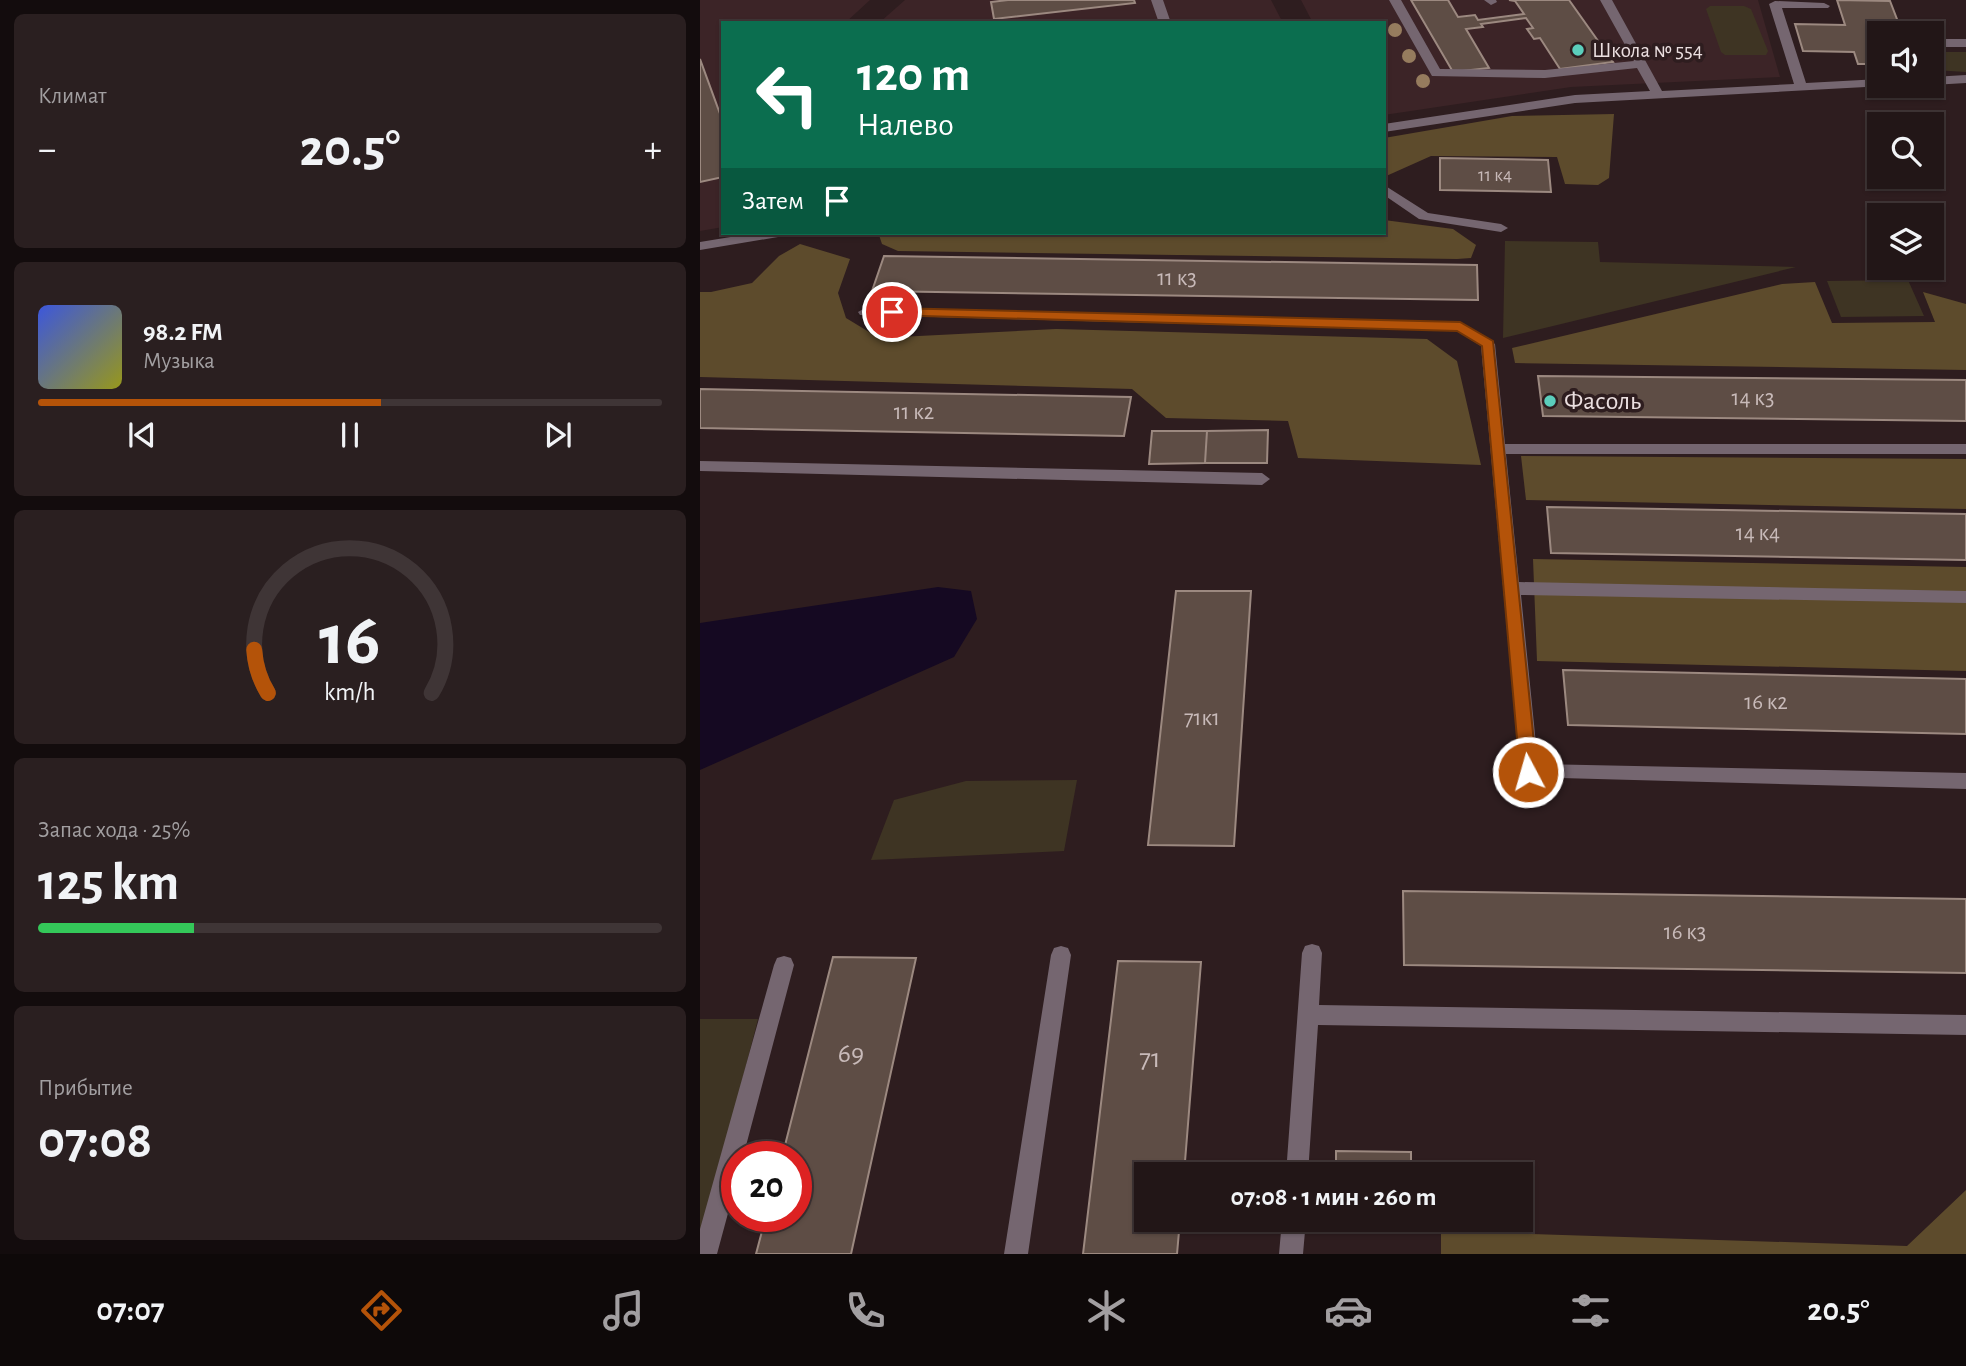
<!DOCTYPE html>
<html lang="ru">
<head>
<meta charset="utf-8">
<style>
  body { margin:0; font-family:"Alegreya Sans",sans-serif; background:#2a1f20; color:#f1f3f6; height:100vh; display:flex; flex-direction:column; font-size:26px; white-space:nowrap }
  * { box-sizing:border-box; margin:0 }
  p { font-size:23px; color:#a29fa1 }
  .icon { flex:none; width:38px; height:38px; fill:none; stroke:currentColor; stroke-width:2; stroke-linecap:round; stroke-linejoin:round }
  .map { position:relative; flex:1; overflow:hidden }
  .panel { display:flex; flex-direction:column; gap:14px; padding:14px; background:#130c0d; width:700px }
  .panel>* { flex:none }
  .hud { position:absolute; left:21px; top:21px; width:665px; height:214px; border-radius:0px; box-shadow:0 2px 5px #0004,0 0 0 2px #3f3536; background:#0b6e4f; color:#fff; overflow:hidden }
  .fabs { position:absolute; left:1167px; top:21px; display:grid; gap:14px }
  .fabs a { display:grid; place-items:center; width:77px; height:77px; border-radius:0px; background:#221617; box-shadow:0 2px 5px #0004,0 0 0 2px #3f3536; font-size:35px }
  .speed { position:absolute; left:21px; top:1141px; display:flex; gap:14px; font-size:35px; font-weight:700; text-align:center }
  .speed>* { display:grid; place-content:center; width:91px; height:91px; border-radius:50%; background:#221617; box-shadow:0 2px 5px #0004,0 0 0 2px #3f3536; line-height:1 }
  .speed .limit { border:10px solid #d22; background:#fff; color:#111 }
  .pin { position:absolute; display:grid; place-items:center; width:60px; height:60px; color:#fff; margin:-30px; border:4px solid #fff; border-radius:50%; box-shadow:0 2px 7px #0007 }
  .me { position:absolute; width:77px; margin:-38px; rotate:354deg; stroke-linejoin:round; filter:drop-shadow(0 0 5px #0008) }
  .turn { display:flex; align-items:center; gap:24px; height:147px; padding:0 21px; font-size:32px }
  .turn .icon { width:91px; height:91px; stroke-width:2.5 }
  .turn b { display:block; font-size:49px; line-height:60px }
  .then { display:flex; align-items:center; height:66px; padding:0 21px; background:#0003; gap:14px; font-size:26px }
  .big { font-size:52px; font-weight:700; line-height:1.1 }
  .panel .widget { flex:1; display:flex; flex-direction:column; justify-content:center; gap:10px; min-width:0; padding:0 24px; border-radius:10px; background:#2a1f20 }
  .panel .dial { align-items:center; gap:0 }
  .dial svg { height:182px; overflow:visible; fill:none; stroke:#3f3536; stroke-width:7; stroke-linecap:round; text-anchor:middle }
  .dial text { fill:#f1f3f6; stroke:none }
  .song { display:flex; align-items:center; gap:21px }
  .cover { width:84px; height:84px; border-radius:10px; background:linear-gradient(135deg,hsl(230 70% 55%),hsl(60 70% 35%)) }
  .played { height:7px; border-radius:4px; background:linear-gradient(90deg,#b45309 55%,#3f3536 55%) }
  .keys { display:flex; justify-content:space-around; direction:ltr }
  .heat { display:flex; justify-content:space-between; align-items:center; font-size:38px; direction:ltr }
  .charge { height:10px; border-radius:5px; background:linear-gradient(90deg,#34c759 25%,#3f3536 0) }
  .trip { position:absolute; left:434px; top:1162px; width:399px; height:70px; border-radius:0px; background:#221617; box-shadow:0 2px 5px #0004,0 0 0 2px #3f3536; font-weight:700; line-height:70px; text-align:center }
  .menu { display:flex; height:112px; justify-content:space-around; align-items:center; background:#0e0909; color:#a29fa1 }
  .menu .icon { width:49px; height:49px }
  .menu .on { color:#b45309 }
  .menu b { font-size:32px; color:#f1f3f6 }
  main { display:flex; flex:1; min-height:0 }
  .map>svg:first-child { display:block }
</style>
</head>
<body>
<main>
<section class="panel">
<div class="widget"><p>Климат</p>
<div class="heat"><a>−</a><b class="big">20.5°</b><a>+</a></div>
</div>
<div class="widget">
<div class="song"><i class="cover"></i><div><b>98.2 FM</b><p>Музыка</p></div></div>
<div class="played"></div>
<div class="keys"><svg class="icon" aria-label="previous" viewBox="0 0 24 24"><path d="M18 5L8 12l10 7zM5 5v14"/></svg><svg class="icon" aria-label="pause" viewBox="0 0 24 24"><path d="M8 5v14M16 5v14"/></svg><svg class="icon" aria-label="next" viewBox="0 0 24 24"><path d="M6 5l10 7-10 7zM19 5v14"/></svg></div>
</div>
<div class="widget dial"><svg viewBox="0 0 100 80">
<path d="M14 69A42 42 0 1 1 86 69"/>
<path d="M14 69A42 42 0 0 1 8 50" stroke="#b45309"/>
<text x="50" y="56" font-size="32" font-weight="700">16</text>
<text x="50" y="72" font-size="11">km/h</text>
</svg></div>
<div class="widget"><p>Запас хода · 25%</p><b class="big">125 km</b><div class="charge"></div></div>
<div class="widget"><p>Прибытие</p><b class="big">07:08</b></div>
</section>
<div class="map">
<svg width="1266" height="1254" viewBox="0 0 1266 1254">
  <rect width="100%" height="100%" fill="#2e1d1f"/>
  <path fill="#3c2427" d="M0 0H170L145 23H23V227L0 231Z
    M205 0H571L583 23H179Z
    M601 0H1058L1080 77 871 87 684 115V23H613Z"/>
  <path fill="#3e3423" d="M1010 6H1044L1051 9 1068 51 1066 55H1025L1021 52 1006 9Z
    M1232 52H1266V72L1234 70Z
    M805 241 898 242 900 262 1096 267 803 338Z
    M1208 280 1224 316 1141 317 1127 281Z
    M377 780 364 851 171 860 194 800 266 781Z
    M0 1019H58L0 1244Z"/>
  <path fill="#5d4b2c" d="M914 114 909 178 898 185 865 184 857 157 731 156 684 177V138L812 116Z
    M684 220 753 229 776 245 771 258 757 259 198 251 182 244 179 235 185 233H684Z
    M100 244 150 259 138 293 146 318 179 338 356 329 727 339 757 361 781 465 598 458 588 421 466 418 432 389 0 377V292H11L52 283 79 256Z
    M1115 282 1132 323 1235 322 1223 292 1266 304V370L815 363 812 348 1082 284Z
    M821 456 1266 459V509L826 500Z
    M833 559 1266 567V671L837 661Z
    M1266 1190V1254H741V1231L1207 1246Z"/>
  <path fill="#150922" d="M238 587 271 591 277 619 254 657 0 770V623Z"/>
  <path fill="#5e4d45" stroke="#9c8980" stroke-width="2" d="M308 0H434L435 3 294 19 291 2Z
    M711 0H748L758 17 775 15 778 20 824 14 815 1 809 0H869L913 62 860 69 840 38 834 39 827 29 833 28 826 18 781 24 783 27 766 29 789 68 753 72Z
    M1137 0 1190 1 1200 27 1177 26 1180 33V64H1158L1154 52 1103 51 1095 24 1145 25Z
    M0 59 23 122V177L0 182Z
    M740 158 848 160 851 192 740 190Z
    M184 256 777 265 778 300 172 291Z
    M838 376 1266 380V421L843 416Z
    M0 389 431 397 424 436 0 428Z
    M568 430 567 463H505L507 431Z
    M452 431H507L505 463 449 464Z
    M847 507 1266 514V560L851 553Z
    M476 591H551L534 846 448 845Z
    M863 670 1266 679V734L868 725Z
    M703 891 1266 899V973L704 965Z
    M133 957 216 958 151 1254H56L66 1216H96V1157H82Z
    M418 961 501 962 484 1174H446V1220H480L477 1254H383Z
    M636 1151 711 1152V1174H636Z
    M635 1220H710V1227L634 1226Z"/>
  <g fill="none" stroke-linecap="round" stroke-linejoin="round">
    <path fill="#756670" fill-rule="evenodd" d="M451 0H463L471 23H459Z
      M689 0H701L740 69 845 70 934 61 900 0H912L962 91 1094 84 1069 4 1075 1 1124 3 1130 6 1128 8H1082L1106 83 1180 79V86H1184L875 103 684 132V124L875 95 950 91 937 68 845 78 732 76Z
      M784 0H796L797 2 791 5Z
      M1232 39H1266V47H1232Z
      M1266 75V83L1232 85V77Z
      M684 185 728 213 801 224 808 228 801 232 719 219 684 195Z
      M55 233H85L78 237 0 250V242Z
      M165 308 760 322 795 344 805 444H1266V454H806L819 582 1266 591V603L821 595 838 764 1266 773V789L822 777 820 772 781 346 757 331 160 315 158 312Z
      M0 461 562 473 570 479 562 485 0 471Z
      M612 944 619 946 622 953 619 1005 1266 1015V1035L618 1025 608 1174H586L602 953 605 946Z
      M361 946 368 948 371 955 328 1254H304L351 955 354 948Z
      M84 956 91 958 94 965 43 1157H37V1180L17 1254H0V1229L74 965 77 958Z
      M582 1220H606L603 1254H579Z"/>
  </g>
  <g fill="#967c5e">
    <circle cx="695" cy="30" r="7"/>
    <circle cx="709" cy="56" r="7"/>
    <circle cx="723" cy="81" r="7"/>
  </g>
  <path fill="#b45309" stroke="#753606" stroke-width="2" d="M192 308 760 322 793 341 837 772 835 777H822L820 772 782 346 757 331 188 315 186 312Z"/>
  <g fill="#5bcebc" stroke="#2e1d1f" stroke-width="2.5">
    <circle cx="878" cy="50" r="7"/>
    <circle cx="850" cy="401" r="7"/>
  </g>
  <g text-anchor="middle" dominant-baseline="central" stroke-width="7" stroke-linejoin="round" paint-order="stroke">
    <g font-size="19" fill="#c8bab9">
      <text x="795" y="175">11 к4</text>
    </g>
    <g font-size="21" fill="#ebdfe0" stroke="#2e1d1f" text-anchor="start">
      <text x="892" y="50">Школа № 554</text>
    </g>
    <g font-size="23" fill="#c8bab9">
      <text x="477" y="278">11 к3</text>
      <text x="1053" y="398">14 к3</text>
      <text x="214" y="412">11 к2</text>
      <text x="1058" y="533">14 к4</text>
      <text x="1066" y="702">16 к2</text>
      <text x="502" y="718">71к1</text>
      <text x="985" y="932">16 к3</text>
    </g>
    <g font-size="26" fill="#ebdfe0" stroke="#2e1d1f" text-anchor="start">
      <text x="864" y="401">Фасоль</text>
    </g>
    <g font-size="28" fill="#c8bab9">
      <text x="151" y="1054">69</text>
      <text x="450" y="1059">71</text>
    </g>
  </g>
</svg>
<div class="fabs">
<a><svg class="icon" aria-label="sound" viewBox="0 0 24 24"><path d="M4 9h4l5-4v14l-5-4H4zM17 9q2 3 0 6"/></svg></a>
<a><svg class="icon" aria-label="search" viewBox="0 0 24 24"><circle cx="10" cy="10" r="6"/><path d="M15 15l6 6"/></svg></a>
<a><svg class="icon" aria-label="layers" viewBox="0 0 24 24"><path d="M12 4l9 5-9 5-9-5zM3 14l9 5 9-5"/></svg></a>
</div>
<div class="speed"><div class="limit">20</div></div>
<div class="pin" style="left:192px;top:312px;background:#d93025"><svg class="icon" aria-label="arrive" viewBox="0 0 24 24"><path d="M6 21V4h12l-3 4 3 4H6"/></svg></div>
<svg class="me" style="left:828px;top:772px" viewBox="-20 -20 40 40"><circle r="17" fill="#b45309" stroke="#fff" stroke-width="3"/><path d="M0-11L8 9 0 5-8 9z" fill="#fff"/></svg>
<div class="trip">07:08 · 1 мин · 260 m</div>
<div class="hud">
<div class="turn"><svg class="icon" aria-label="left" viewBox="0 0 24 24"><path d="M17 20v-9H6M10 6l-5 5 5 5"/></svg><div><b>120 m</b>Налево</div></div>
<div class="then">Затем<svg class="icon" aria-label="arrive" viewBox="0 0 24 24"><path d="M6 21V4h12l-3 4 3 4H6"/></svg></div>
</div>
</div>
</main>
<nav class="menu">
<b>07:07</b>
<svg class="icon on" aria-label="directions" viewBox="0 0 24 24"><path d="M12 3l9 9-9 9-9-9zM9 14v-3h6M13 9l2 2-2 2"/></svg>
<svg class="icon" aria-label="music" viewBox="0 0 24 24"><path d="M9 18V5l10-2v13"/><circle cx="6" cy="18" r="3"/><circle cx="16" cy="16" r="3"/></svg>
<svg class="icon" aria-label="phone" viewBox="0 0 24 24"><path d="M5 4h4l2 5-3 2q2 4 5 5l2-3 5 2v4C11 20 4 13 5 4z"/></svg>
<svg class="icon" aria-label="climate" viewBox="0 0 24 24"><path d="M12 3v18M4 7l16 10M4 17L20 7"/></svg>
<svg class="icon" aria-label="car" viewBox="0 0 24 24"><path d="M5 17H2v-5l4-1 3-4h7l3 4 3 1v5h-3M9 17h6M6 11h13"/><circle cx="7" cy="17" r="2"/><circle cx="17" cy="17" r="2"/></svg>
<svg class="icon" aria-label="filters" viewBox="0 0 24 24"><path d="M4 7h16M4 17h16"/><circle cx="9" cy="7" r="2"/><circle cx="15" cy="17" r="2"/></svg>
<b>20.5°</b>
</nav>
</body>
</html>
